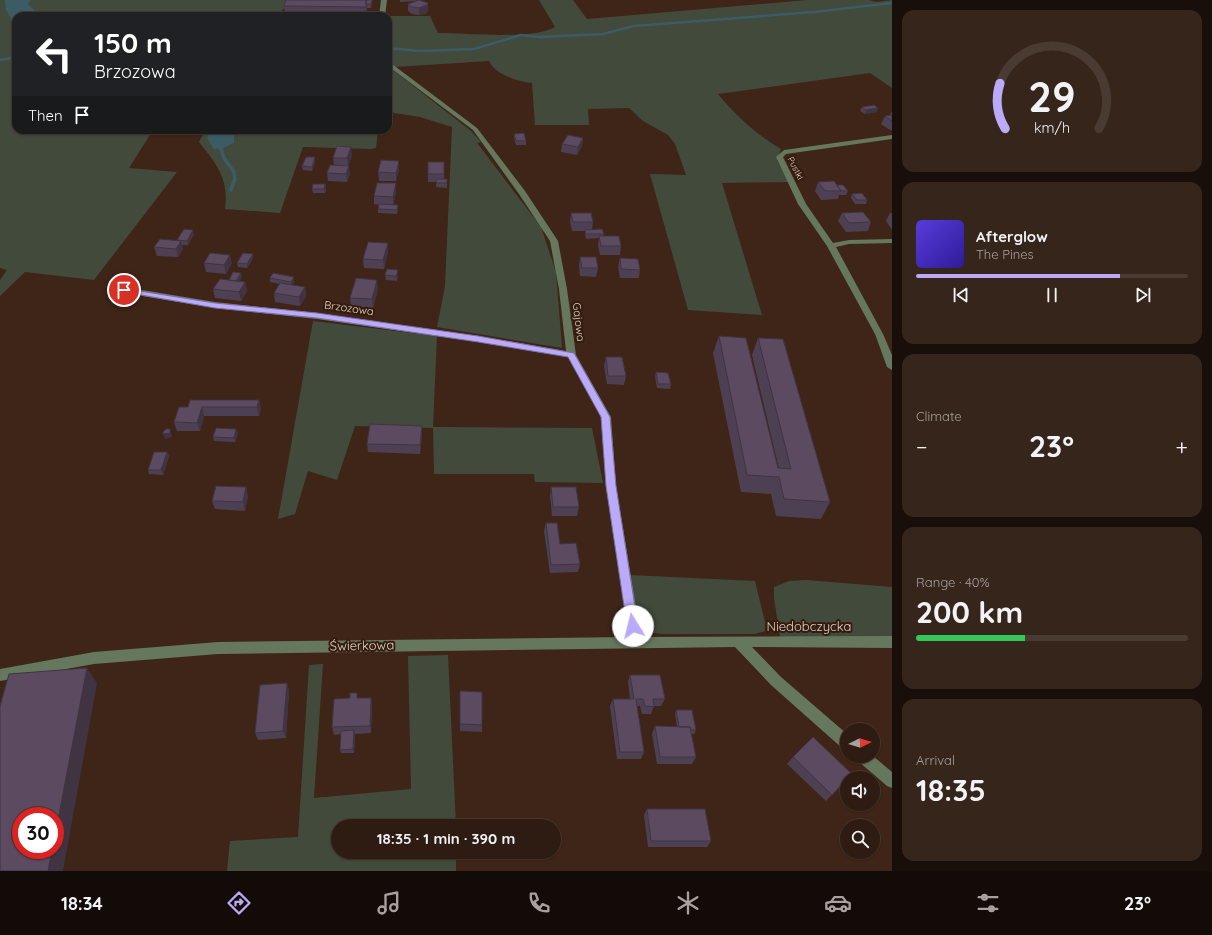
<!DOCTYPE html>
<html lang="en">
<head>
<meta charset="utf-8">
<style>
  body { margin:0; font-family:Quicksand,sans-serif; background:#36251b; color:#f1f3f6; height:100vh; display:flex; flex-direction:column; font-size:15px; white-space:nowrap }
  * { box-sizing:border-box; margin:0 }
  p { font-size:13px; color:#a7a19f }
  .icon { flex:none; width:22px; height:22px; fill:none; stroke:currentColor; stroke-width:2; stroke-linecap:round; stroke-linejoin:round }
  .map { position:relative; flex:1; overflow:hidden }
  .sheet { display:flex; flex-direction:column; gap:10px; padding:10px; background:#190f0a; width:320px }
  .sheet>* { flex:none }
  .hud { position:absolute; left:12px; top:12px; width:380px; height:122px; border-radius:12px; box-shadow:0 1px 3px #0004,0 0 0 1px #493a32; background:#202124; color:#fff; overflow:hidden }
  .needle { width:26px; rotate:85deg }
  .controls { position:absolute; left:840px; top:723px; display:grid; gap:8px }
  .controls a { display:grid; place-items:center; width:40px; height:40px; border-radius:50%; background:#2e1c12; box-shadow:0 1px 3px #0004,0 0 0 1px #493a32; font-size:20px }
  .speed { position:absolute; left:12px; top:807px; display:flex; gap:8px; font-size:20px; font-weight:700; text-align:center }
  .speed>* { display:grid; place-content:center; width:52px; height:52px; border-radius:50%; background:#2e1c12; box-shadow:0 1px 3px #0004,0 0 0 1px #493a32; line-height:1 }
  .speed .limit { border:6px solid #d22; background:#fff; color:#111 }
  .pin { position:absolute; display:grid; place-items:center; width:34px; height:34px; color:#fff; margin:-17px; border:2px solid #fff; border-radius:50%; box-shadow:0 1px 4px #0007 }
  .me { position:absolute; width:44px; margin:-22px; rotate:351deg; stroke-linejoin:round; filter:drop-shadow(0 0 3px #0008) }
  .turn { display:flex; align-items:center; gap:14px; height:84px; padding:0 16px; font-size:18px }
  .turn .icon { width:52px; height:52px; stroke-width:2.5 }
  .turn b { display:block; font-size:28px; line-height:34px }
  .then { display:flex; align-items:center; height:38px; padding:0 16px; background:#0003; gap:8px; font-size:15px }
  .big { font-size:30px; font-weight:700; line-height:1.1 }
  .sheet .tile { flex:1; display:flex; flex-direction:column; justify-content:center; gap:6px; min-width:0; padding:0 14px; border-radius:12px; background:#36251b }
  .sheet .dial { align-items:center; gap:0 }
  .dial svg { height:104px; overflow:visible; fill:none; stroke:#493a32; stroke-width:7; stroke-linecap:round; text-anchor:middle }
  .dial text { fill:#f1f3f6; stroke:none }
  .song { display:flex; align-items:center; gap:12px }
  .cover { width:48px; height:48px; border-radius:6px; background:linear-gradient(135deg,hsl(250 70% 55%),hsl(250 70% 35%)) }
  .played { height:4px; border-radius:2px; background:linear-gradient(90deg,#baaaf7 75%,#493a32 75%) }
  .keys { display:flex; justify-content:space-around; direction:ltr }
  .heat { display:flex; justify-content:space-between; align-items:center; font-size:22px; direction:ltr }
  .charge { height:6px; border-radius:3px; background:linear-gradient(90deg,#34c759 40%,#493a32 0) }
  .trip { position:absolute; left:331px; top:819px; width:230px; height:40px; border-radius:20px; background:#2e1c12; box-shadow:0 1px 3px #0004,0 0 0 1px #493a32; font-weight:700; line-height:40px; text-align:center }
  .menu { display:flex; height:64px; justify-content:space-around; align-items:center; background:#120b07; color:#a7a19f }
  .menu .icon { width:28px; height:28px }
  .menu .current { color:#baaaf7 }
  .menu b { font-size:18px; color:#f1f3f6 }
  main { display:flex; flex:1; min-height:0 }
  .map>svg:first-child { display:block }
</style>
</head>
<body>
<main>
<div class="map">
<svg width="892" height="871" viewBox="0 0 892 871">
  <rect width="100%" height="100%" fill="#3e2518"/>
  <path fill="#424a3c" d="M0 0H329L286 6 277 16H16V130H153L129 168 177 172 94 280 25 272 0 296V280L7 270 0 268Z
    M539 0H573L587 19 807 0H869L876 2 892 0V88L870 73 718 94C737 117 756 134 781 149L777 160 788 182 722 183 762 315 688 310 650 174 686 175 675 144 668 135 643 121 629 108 588 109 589 125H535L532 83C519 82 494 74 489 61L395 67 388 61V35L391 16H430L438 33C467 33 533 40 555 27Z
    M388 66 471 131 481 142 477 143 541 227 556 272 562 348 437 327 445 286 452 127 420 117 388 112Z
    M205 130H378L376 148 371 149 303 147 280 213 225 209C229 178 217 165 199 142Z
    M313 321 437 336 433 427 592 428 603 483 535 482 534 474H434L433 428 355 426 337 480 308 471 295 514 278 519Z
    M630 575 755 581 765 622V631L755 634H663L643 632 636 621Z
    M806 580 892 587V637H780L774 598V587L789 581Z
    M448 655 456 826H338V852H456V871H227L230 841 298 837 309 665 323 664 314 798 411 789 408 656Z"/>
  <path fill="#3b5c66" d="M5 0H31L28 4 40 16H16V23H14L6 10Z
    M211 131 234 134V143L223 148 214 149 207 138Z"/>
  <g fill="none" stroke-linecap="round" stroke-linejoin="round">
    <path stroke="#3b5c66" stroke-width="2.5" d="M388 48 419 51 474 49 521 35 540 37 603 34 634 26 814 12 892 3
      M0 60 16 57"/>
    <path stroke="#3b5c66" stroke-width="3.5" d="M219 143 224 158 234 172 235 178 231 190"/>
    <path fill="#65785e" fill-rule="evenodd" d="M381 0H387L385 16H379Z
      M388 61 477 128 525 191 558 241 567 289 576 355 611 417 616 486 641 637 892 636V648L752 647 781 677 847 734V750L842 748 771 685 735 647 218 654 94 664 0 681V669L94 652 218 642 629 637 606 486 601 417 568 357 478 342 317 319 215 308 124 293 120 290 124 287 215 302 317 313 478 336 566 351 559 289 550 241 519 194 473 130 388 66Z
      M892 135V139L786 154 783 157 806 204 833 243 849 240 892 239V243L849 244 836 247 883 334 892 355V370L887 367 875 334 827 246 798 204 776 157 784 150Z
      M856 756H873L892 772V788L887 786 858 761Z"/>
  </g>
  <path fill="#4e4053" d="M286 0H372V2L371 8H367L366 16H285L284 6Z
    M400 0H416V1L428 3V10L427 13 419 15 412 14 408 11V4L416 1 400 2Z
    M862 107 877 112 865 114 860 111Z
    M891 112H892V130H890L881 124 885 116 890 115Z
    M514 134 526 141V145H516L514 138Z
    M583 138 582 146 577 155 561 152 562 144Z
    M352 155 348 166 350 174 347 182 328 181 327 173 334 165 333 158Z
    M399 161V169L396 181H379L378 172Z
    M315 162 312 171 303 170 302 166Z
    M444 162V179H447V188L436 187V182H428V174Z
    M818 182 837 185 848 191 846 195H839L838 199 821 200 815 191Z
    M325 184 326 188 325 193H313L312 189Z
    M396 192 393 205 398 209 397 214 378 213V209L379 205 374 204V196Z
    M852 194 867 200 866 204H855L851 198Z
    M571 213 593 222 592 230 604 234 603 236 621 246 620 255H600L598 245 599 238 586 239 585 234V231H572L570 222Z
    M842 213 871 222 868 231 846 232 838 221Z
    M890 213H892V230L886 221Z
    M194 234 188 245H182L183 249 178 257 157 256 154 247 177 240Z
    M388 243V252L384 269 364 268 363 259Z
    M580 257 598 268 596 277 580 276 579 265Z
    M253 258 247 268 238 267 237 263Z
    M620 258 640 270 639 278H620L618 267Z
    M204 263H232L226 274 206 272Z
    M398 270V274L397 281 386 280 385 275Z
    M242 277 239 281 245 282 247 291 241 301 215 298 213 289 229 280Z
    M270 278 294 282 292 285 305 287 306 296 300 306 275 302 274 293 280 284 270 282Z
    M378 288 373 308 351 306 350 298Z
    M719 336 778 468 779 469 752 355 758 338 830 502 821 519 776 516 771 494 741 492 713 353Z
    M606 357 626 376 624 385 607 384 604 366Z
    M656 372 671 384 670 389 657 388 655 377Z
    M259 400 261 409 259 416H204L200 431H177L174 422 188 407Z
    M238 433 235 442 214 441 213 437Z
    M422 435 420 454 368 452 367 444Z
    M167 452 169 456 163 475 149 474 148 470Z
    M246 487 248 496 245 511 215 509 212 501Z
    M551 487 579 507 577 516H552L550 496Z
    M546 523 560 544 580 564 578 572 550 573 544 531Z
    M630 675 665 699 661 706H654L651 714H642L640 706H637L644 752 641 759H617L610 706 613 699H630L628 682Z
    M287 683 289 691 286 738 258 740 255 733Z
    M460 691 482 725V732L460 731Z
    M358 698H371L372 705 371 733 355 734 354 753H341L340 750 341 734 334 735 332 727Z
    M676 710 696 730 694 734H691L696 757 692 764H657L652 734 655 726 677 727 675 714Z
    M793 757 847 779 826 801 787 764Z
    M647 809 711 841 707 847H648L644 815Z"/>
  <path fill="#403443" d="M366 0 367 8 366 16Z
    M428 3V10L427 13 419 15V8Z
    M878 108 877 112 865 114 866 110Z
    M583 138 582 146 577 155 578 147Z
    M351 147 352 155 348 167 347 158Z
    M315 157V162L312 171V167Z
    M399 161V169L396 181V173Z
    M349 166 350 174 347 182 346 174Z
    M396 183V192L393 205V197Z
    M325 184 326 188 325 193 324 189Z
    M398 205V209L397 214V210Z
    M193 230 194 234 188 245 187 241Z
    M181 241 183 249 178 257 176 249Z
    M388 243V252L384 269 383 260Z
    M253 254V258L247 268V264Z
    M230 255 232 263 226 274 224 265Z
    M398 270V274L397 281 396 276Z
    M241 273 242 277 235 289 234 285Z
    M294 277V282L291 286V282Z
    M377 280 378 288 373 308 372 299Z
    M245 282 247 291 241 301 239 292Z
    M305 287 306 296 300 306 299 297Z
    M259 400 261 409 259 416 257 407Z
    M202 407 204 416 200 431 197 423Z
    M422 426V435L420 454V445Z
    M170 429 172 437 165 439 163 434Z
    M236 429 238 433 235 442 234 438Z
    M167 452 169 456 163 475 161 470Z
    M246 487 248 496 245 511 243 502Z
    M87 668 97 683 63 871H48L52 850H55V836Z
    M287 683 289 691 286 738 283 731Z
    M371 698 372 705 371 733 370 726Z
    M354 730 355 734 354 753 353 749Z"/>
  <path fill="#5b4a60" stroke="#403443" d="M286 0H366V7L284 6Z
    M366 0H372L371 4H366Z
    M419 0 428 3 427 5 419 8 412 7 408 4Z
    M874 105 878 108 866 110 862 107Z
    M892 115V121L885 116Z
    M524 133 526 141H516L514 134Z
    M568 135 583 138 578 147 562 144Z
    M337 146 351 147 347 158H333Z
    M306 157H315L312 167 302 166Z
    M381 160 399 161 396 173 378 172Z
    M428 162H444V174H428Z
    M330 165 349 166 346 174 327 173Z
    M437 179H447V183H436Z
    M834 181 841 191H825L818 182Z
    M377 183H396L393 197 374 196Z
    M313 184H325L324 189H312Z
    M837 185H843L848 191H841Z
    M862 193 867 200H857L852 194Z
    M379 204 398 205 397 210 378 209Z
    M863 212 871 222 849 223 842 213Z
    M571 213H591L593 222H573Z
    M184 229 193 230 187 241 177 240Z
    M602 229 604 234H586L585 230Z
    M599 236H619L621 246H601Z
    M160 239 181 241 176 249 154 247Z
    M368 242 388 243 383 260 363 259Z
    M210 253 230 255 224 265 204 263Z
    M243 253 253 254 247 264 237 263Z
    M580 257H596L598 268H582Z
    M620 258 638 259 640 270 621 269Z
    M387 269 398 270 396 276 385 275Z
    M233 272 241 273 236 281 229 280Z
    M273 273 294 277 291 282 270 278Z
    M356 278 377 280 372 299 350 298Z
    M220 279 245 282 239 292 213 289Z
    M280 283 305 287 299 297 274 293Z
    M719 336 746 338 778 468 791 469 758 338 783 339 830 502 784 499 779 477 747 475Z
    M606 357H622L626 376H608Z
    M656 372 668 373 671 384H658Z
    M190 400H259L257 407H202L197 423 174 422 179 407H188Z
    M370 424 422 426 420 445 367 444Z
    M216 428 236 429 234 438 213 437Z
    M166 429H170V433L163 434V432Z
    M154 452H167L161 470H148Z
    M216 486 246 487 243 502 212 501Z
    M551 487H576L579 507H553Z
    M546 523H557L560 544 576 543 580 564 551 565Z
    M87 668 55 836V816H21V850H52L48 871H0V706L9 674Z
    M630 675H660L665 699H653L654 707 645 706 643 699H636L644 752H620L613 699H634Z
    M287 683 283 731 255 733 260 685Z
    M460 691 482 692V725L460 724Z
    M350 693H357V698H371L370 726 332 727 334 699 350 698Z
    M676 710H692L696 730H691L690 727H679Z
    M655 726 690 727 696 757H660Z
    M354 730 353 749 340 750 341 731Z
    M813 737 852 774 848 778H847V779L832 795 793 757Z
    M647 809H705L711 841H651Z"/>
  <path fill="#baaaf7" stroke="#796ea1" d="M121 288 215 303 317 313 478 336 574 353 610 417 616 486 638 626 637 630 633 631 629 630 627 626 606 486 601 417 568 357 478 342 317 318 215 308 124 292H121Z"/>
  <g text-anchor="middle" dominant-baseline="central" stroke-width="4" stroke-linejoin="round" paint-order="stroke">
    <g font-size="9" fill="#e1d1c8" stroke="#331b0e">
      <text transform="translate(796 168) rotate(63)">Pustki</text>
    </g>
    <g font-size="11" fill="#e1d1c8" stroke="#331b0e">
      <text transform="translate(349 308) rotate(8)">Brzozowa</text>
      <text transform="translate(579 322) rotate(83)">Gajowa</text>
    </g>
    <g font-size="13" fill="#e1d1c8" stroke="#331b0e">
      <text x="809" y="626">Niedobczycka</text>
      <text transform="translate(362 645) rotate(-1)">Świerkowa</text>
    </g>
  </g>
</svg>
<div class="controls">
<a><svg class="needle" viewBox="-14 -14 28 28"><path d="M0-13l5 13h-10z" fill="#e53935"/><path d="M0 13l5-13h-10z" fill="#a7a19f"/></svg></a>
<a><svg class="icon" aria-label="sound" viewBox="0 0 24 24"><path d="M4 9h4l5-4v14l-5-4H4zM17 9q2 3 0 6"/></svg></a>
<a><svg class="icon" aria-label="search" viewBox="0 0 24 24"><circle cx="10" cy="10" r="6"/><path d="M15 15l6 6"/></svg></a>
</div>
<div class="speed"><div class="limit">30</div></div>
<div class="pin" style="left:124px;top:290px;background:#d93025"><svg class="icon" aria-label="arrive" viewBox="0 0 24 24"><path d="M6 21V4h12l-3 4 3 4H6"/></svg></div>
<svg class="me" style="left:633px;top:626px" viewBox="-20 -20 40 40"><circle r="19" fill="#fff"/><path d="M0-13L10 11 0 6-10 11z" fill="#baaaf7"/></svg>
<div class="trip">18:35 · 1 min · 390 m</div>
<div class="hud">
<div class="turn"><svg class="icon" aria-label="left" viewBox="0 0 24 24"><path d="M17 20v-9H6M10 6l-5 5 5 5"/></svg><div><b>150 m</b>Brzozowa</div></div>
<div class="then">Then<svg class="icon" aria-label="arrive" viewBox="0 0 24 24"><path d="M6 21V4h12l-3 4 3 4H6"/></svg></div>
</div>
</div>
<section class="sheet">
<div class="tile dial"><svg viewBox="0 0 100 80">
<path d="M14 69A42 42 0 1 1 86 69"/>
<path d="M14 69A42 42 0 0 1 10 34" stroke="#baaaf7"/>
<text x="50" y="56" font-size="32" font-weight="700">29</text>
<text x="50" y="72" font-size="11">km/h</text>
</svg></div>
<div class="tile">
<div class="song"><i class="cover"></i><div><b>Afterglow</b><p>The Pines</p></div></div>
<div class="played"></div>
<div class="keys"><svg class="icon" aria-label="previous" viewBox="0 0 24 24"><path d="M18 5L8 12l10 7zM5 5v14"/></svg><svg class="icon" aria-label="pause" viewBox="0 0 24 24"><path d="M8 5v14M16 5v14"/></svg><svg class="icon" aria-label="next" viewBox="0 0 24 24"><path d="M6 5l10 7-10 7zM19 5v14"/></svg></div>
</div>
<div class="tile"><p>Climate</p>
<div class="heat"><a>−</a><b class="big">23°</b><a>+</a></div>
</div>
<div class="tile"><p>Range · 40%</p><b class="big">200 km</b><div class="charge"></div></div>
<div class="tile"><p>Arrival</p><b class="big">18:35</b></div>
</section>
</main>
<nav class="menu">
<b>18:34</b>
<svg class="icon current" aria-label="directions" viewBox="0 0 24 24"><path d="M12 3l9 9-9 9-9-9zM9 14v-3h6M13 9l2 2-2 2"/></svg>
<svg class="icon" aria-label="music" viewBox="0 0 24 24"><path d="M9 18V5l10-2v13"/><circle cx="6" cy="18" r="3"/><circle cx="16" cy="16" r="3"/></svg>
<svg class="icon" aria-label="phone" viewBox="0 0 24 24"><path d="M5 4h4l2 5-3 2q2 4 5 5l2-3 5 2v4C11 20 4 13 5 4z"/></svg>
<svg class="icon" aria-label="climate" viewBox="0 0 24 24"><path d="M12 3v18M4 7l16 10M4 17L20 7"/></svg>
<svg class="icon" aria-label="car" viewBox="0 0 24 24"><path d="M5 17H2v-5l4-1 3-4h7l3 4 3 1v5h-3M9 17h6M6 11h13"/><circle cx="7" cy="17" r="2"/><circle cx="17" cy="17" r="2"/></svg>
<svg class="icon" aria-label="filters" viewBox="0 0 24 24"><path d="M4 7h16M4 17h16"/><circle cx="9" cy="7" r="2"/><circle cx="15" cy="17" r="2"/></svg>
<b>23°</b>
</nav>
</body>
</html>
